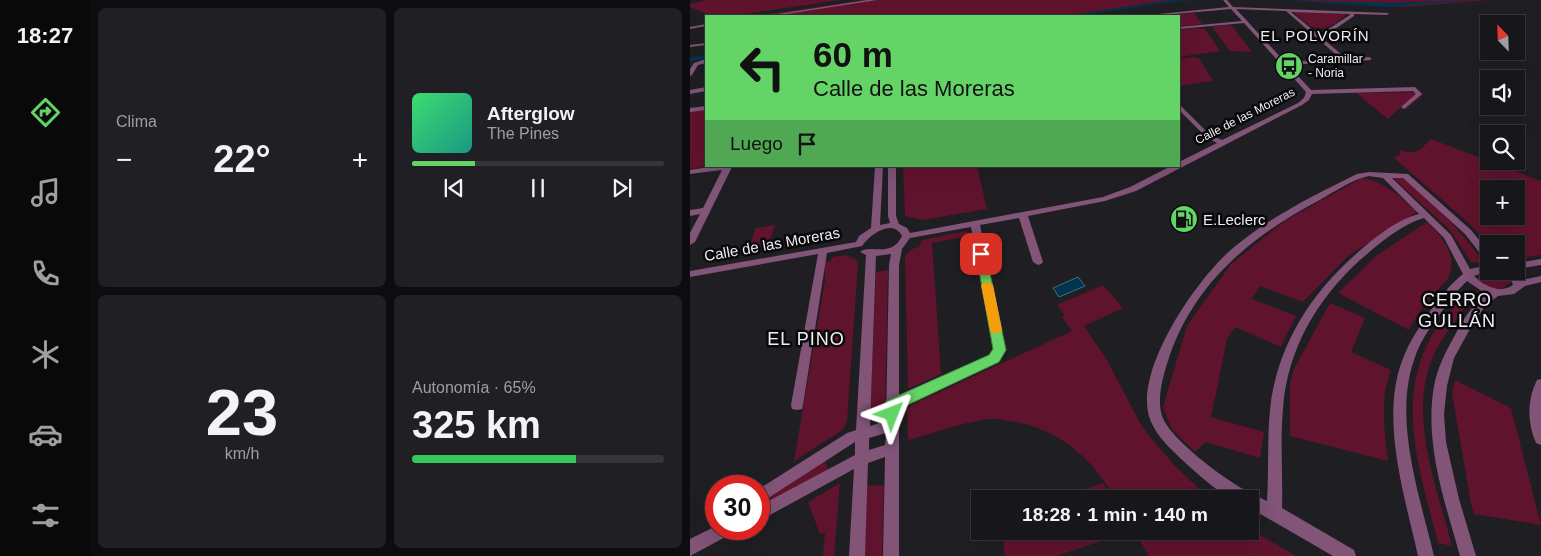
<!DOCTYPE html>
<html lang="es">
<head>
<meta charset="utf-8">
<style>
  body { margin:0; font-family:Arial,sans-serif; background:#201f23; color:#f1f3f6; height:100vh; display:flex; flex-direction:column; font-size:19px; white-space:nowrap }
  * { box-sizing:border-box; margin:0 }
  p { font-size:16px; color:#9e9fa2 }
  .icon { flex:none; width:28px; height:28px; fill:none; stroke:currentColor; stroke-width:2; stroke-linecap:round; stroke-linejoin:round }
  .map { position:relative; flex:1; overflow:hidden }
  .sheet { display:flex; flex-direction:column; gap:8px; padding:8px; background:#0d0c0e; width:600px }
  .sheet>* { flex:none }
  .guide { position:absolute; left:15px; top:15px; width:475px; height:152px; border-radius:0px; box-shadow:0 5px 20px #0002,0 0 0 1px #363539; background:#65d467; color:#111; overflow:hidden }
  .needle { width:32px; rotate:337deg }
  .buttons { position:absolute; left:790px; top:15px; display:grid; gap:10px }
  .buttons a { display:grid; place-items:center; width:45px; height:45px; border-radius:0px; background:#17161a; box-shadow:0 5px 20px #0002,0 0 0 1px #363539; font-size:25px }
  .speed { position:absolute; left:15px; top:475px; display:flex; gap:10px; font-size:25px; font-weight:700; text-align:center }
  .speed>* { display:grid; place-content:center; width:65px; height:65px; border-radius:50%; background:#17161a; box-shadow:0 5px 20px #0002,0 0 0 1px #363539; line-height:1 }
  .speed .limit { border:8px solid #d22; background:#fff; color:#111 }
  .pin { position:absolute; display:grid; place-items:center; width:42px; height:42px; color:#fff; margin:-21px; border-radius:10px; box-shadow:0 2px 8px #0006 }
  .me { position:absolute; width:55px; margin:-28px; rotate:45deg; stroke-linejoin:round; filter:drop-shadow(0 0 4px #0008) }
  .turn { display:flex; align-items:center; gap:18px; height:105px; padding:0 25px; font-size:22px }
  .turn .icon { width:65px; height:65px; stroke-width:2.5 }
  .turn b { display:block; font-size:35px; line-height:42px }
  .then { display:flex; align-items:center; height:48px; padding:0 25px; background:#0003; gap:10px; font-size:19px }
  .big { font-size:38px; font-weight:700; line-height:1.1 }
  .sheet .card { flex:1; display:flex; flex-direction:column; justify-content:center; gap:8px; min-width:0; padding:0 18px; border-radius:8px; background:#201f23 }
  .sheet .dial { align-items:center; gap:0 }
  .dial b { font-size:65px; line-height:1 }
  .song { display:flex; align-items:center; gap:15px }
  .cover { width:60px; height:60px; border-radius:8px; background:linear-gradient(135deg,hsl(140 70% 55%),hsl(170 70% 35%)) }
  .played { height:5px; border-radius:2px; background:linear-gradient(90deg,#65d467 25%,#363539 25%) }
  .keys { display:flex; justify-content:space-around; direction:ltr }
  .heat { display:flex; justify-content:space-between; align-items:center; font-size:28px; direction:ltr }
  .charge { height:8px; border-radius:4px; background:linear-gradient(90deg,#34c759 65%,#363539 0) }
  .sheet .tiles { flex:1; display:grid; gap:8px; grid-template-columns:repeat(2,1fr) }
  .trip { position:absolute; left:281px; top:490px; width:288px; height:50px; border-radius:0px; background:#17161a; box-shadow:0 5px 20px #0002,0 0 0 1px #363539; font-weight:700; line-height:50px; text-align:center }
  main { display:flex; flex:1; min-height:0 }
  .tab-bar { display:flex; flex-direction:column; width:90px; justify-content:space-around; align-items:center; background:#09090a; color:#9e9fa2 }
  .tab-bar .icon { width:35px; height:35px }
  .tab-bar .selected { color:#65d467 }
  .tab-bar b { font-size:22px; color:#f1f3f6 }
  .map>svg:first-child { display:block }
</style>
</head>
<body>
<main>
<nav class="tab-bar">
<b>18:27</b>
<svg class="icon selected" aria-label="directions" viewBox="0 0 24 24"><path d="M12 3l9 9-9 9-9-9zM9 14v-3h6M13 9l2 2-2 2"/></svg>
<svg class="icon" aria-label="music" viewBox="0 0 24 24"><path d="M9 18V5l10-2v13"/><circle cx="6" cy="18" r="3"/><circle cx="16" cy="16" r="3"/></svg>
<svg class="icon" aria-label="phone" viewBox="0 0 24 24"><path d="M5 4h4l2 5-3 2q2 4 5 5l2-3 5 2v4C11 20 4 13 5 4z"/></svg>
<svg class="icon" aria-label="climate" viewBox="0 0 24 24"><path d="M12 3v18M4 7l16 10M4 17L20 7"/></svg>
<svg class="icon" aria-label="car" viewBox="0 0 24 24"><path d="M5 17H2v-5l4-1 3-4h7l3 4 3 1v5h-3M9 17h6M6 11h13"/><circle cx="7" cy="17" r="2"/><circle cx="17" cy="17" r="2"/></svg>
<svg class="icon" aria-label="filters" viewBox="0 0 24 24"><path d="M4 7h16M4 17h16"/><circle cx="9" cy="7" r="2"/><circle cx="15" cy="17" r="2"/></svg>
</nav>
<section class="sheet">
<div class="tiles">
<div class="card"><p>Clima</p>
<div class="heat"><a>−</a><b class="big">22°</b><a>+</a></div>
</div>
<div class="card">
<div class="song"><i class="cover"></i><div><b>Afterglow</b><p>The Pines</p></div></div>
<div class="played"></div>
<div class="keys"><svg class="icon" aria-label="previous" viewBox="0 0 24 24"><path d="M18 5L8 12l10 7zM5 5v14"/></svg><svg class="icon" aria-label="pause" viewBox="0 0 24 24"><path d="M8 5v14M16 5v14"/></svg><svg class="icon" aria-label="next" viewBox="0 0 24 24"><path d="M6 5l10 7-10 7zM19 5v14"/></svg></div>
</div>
<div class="card dial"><b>23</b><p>km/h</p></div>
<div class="card"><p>Autonomía · 65%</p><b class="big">325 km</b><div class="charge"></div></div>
</div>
</section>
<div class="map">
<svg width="851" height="556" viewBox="0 0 851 556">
  <rect width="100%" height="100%" fill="#1f1e22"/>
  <path fill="#60132c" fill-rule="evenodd" d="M17 0H151L48 15H19L0 7V4Z
    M175 0H482L374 16H63Z
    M603 0H798L715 7Z
    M604 12 654 14 656 15C633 34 625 33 604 12Z
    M504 13 512 24 489 27V16H466Z
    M536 25 542 26 562 52 540 51 522 27Z
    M506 28 515 29 530 51 489 57V30Z
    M503 57 509 58 523 81 489 86V59Z
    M719 92 734 94 716 109 711 107 698 119 666 93Z
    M16 110V166H22L0 169V111Z
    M741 139 851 181V255L826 259V244H799V246L780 224 704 158 711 154 708 150C727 154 727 153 741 139ZM799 189H826V216H799Z
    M213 166H287L297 209 233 220 215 216Z
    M702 177H712C744 205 770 228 794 263L781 262 760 230Z
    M672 178C693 180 712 198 727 212L658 256 613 302 570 286 562 299 606 316 591 347 545 327 537 339 521 417 574 432 570 458 516 442 505 452 481 428 473 407 497 326 541 264 596 220Z
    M737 222C752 236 770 258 757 280 752 287 745 291 740 297 732 307 725 319 719 330L648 293 686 256Z
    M85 225 79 244 59 247 66 228Z
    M276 231 278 236 242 243 251 374 218 389 215 256 222 249 229 247 232 240Z
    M156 255 167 260 168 263 157 421 154 428 148 433 104 461 135 280V262L141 261 142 257Z
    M198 270 195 411 180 415 186 272Z
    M797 272 810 274 820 280V283C809 293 797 289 787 279L791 273Z
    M413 285 433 308 394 326 417 360 450 423 457 433 484 465 520 499H425C403 458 366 427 319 421 313 420 306 418 300 419 273 422 245 433 218 440L217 407 382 331 372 317 375 316 367 305Z
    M771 299 779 303C764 322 747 343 739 367 721 426 748 490 762 546L748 543C731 475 704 402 742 335 749 322 761 310 771 299Z
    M640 303 675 318 661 352 701 370C690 398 694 432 698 461L600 436V384L604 369Z
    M765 380 821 408 851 525 784 514 781 504 762 393Z
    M135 460 138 470 69 508 71 501Z
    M150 483 144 556H133L135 532 130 534 118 502Z
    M414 483 418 499H363Z
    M194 485 192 556H174L176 486Z
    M560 529 606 556H459L444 531H560Z
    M312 531H428L430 535 366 556H315Z"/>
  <path fill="#00344f" stroke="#476c7f" d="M388 277 395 286 369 297 363 288Z"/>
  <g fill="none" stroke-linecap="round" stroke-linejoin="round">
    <path fill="#00344f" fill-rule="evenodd" d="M511 0 473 3 389 16H377L473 1Z
      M588 0 698 3 786 0 698 7Z
      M16 55V59L0 61V57Z"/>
    <path fill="#815478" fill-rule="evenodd" d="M177 0H187L84 16H75Z
      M533 0H537L543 7 699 13 697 15 664 14V16L632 38 657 59 679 57 681 58V60L598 65 621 90 725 87 732 94 714 109 711 107 726 94 723 91 622 94 619 100 612 105 446 191 415 201 338 216 353 262 351 264 348 265 343 262 329 218 290 225 316 350 308 361 209 408V556H193L195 457 178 463 175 556H159L164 469 69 521V506L165 455V442L69 504V489L157 433 166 430 176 255 170 252C180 243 201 259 212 236 203 218 180 234 172 246L137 253 113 405 112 409 107 410 102 409 101 405 128 254 0 277V271L166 242 169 236 181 228 185 166H193L190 225 200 223 198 216V166H206V216L209 224 217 228 220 233 413 197 440 187 481 166H489V162L527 143 516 137 489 110V105L491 106 520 135 532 140 608 103 614 98 616 92 554 23 489 29V27L552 21 541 9 462 16H448L539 7ZM546 9 596 11 651 59 595 62ZM601 12 659 14 660 15 629 35ZM281 227 304 349 300 355 209 396V265L212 249 220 238ZM201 254 199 265 196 421 180 426 186 256ZM196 433 195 445 179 450V438Z
      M16 24V26L0 29V27Z
      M16 43V45L0 47V45Z
      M16 59V63L8 65 2 75 0 76V69L4 63Z
      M16 87V91L0 94V90Z
      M16 106V110L0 112V108Z
      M26 166 42 167 5 242 0 245V233L10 214 0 216V210L13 208 32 170 0 174V170Z
      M679 172 718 174 781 230 799 252V262L796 261 775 234 713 178H702L761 235 780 269 799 265V271L784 276C794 286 810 294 823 285L822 282 808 271H821L832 280 851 276V282L835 286 824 294 808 296 795 306 780 329 764 358 757 386 754 414 756 442 769 499 786 556H770C755 502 734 444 744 386 747 369 755 353 764 337 772 321 782 305 796 294L777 281C765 292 757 304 748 317 738 330 729 344 724 360 703 420 730 497 744 556H728C715 497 690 420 712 361 718 344 728 329 738 314 748 300 759 285 773 274L754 238 734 218C710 225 689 244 670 260 627 299 597 350 593 409 590 442 593 475 592 508L664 550 666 556H643L560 508V499C555 499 546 500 541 498 529 494 495 463 485 453 474 443 463 430 459 416 445 368 508 277 543 248 580 217 624 195 667 174ZM679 176 693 178 729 214C706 220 684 238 666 254 620 294 586 348 580 410 577 440 579 470 577 501 569 497 561 494 553 489 532 477 480 439 472 416 467 400 472 380 477 364 501 286 558 238 628 201 644 192 661 180 679 176Z
      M851 259V265L826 269V263Z
      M851 379V445L846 443C837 423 837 400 847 380Z
      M26 526V529H44L41 534 0 556V539Z"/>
  </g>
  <path fill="#65d467" stroke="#428a43" d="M291 250 296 254 316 350 309 362 209 409 207 418 202 420 196 418 194 414 196 401 299 355 303 349 286 254Z"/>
  <path fill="#f59e0b" d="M297 281 303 285 312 330 310 333H301L300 330 291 285Z"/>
  <defs>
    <g id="bus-disc" transform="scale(1.4375)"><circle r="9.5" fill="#65d467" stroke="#09080a"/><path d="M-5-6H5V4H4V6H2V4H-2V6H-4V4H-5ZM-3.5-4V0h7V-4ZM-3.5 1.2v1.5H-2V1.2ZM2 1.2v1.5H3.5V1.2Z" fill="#111"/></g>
    <g id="fuel-disc" transform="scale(1.4375)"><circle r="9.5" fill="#65d467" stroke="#09080a"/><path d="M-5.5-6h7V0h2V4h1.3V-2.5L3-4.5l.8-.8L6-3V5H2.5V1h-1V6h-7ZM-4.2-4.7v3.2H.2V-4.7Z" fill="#111"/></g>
  </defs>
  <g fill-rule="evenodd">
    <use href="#bus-disc" x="599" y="66"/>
    <use href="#fuel-disc" x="494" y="219"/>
  </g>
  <g text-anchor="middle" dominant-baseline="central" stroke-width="5" stroke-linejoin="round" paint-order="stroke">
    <g font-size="12" fill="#eeedef" stroke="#09080a" text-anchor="start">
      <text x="618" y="59">Caramillar<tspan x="618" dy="14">- Noria</tspan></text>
    </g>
    <g font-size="12" fill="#eeedef" stroke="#09080a">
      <text transform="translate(555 116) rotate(-27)">Calle de las Moreras</text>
    </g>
    <g font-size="15" letter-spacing="1" fill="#eeedef" stroke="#09080a">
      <text x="625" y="35">EL POLVORÍN</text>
    </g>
    <g font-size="15" fill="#eeedef" stroke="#09080a" text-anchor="start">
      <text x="513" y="219">E.Leclerc</text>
    </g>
    <g font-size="15" fill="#eeedef" stroke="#09080a">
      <text transform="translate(82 244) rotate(-10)">Calle de las Moreras</text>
    </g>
    <g font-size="18" letter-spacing="1" fill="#eeedef" stroke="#09080a">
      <text x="767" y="300">CERRO<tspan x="767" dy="21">GULLÁN</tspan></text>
      <text x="116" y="339">EL PINO</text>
    </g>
  </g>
</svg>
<div class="buttons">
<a><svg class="needle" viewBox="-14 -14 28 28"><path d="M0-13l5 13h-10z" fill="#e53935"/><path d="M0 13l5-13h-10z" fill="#9e9fa2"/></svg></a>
<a><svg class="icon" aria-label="sound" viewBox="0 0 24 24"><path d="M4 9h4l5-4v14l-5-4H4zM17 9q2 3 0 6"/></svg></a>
<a><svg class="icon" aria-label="search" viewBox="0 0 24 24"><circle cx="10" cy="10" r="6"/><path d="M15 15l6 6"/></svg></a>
<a>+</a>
<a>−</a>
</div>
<div class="speed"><div class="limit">30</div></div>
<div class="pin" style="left:291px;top:254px;background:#d93025"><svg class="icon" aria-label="arrive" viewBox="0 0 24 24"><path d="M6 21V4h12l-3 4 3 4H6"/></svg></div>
<svg class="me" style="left:202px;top:414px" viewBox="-20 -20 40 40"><path d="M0-17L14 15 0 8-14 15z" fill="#65d467" stroke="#fff" stroke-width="4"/></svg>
<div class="trip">18:28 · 1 min · 140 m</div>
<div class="guide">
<div class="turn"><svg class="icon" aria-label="left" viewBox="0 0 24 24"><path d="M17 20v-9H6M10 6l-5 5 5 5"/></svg><div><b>60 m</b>Calle de las Moreras</div></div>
<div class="then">Luego<svg class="icon" aria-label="arrive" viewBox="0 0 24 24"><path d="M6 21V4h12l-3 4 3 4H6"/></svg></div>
</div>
</div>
</main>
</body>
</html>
